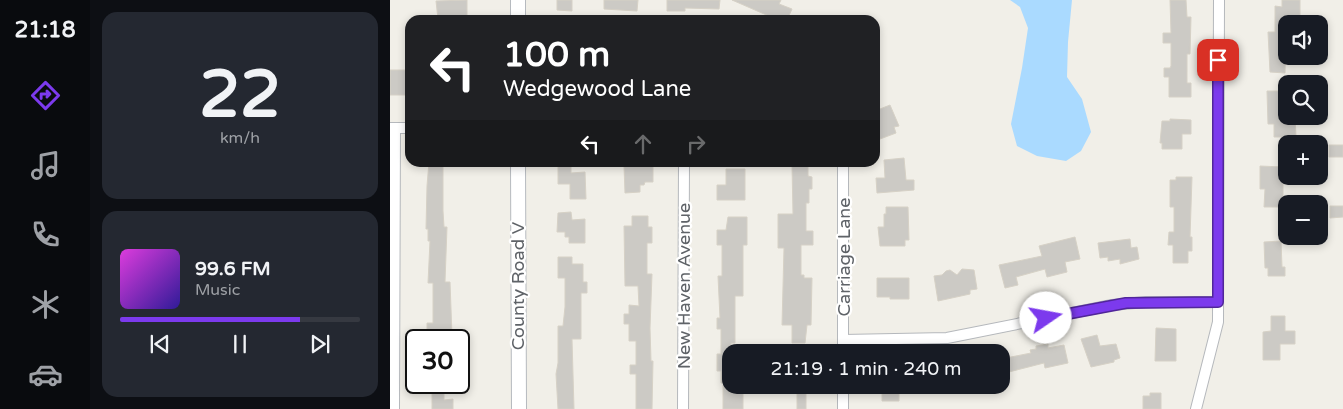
<!DOCTYPE html>
<html lang="en">
<head>
<meta charset="utf-8">
<style>
  body { margin:0; font-family:"Varela Round",sans-serif; background:#242831; color:#f1f3f6; height:100vh; display:flex; flex-direction:column; font-size:19px; white-space:nowrap }
  * { box-sizing:border-box; margin:0 }
  p { font-size:16px; color:#9ea1a6 }
  .icon { flex:none; width:28px; height:28px; fill:none; stroke:currentColor; stroke-width:2; stroke-linecap:round; stroke-linejoin:round }
  .map { position:relative; flex:1; overflow:hidden }
  .details { display:flex; flex-direction:column; gap:12px; padding:12px; background:#0d0f14; width:300px }
  .details>* { flex:none }
  .top-card { position:absolute; left:15px; top:15px; width:475px; height:152px; border-radius:15px; box-shadow:0 2px 8px #0003; background:#202124; color:#fff; overflow:hidden }
  .tools { position:absolute; left:888px; top:15px; display:grid; gap:10px }
  .tools a { display:grid; place-items:center; width:50px; height:50px; border-radius:10px; background:#171b24; box-shadow:0 2px 8px #0003; font-size:25px }
  .speed { position:absolute; left:15px; top:329px; display:flex; gap:10px; font-size:25px; font-weight:700; text-align:center }
  .speed>* { display:grid; place-content:center; width:65px; height:65px; border-radius:50%; background:#171b24; box-shadow:0 2px 8px #0003; line-height:1 }
  .speed .limit { border:2px solid #111; border-radius:8px; background:#fff; color:#111 }
  .pin { position:absolute; display:grid; place-items:center; width:42px; height:42px; color:#fff; margin:-21px; border-radius:10px; box-shadow:0 2px 8px #0006 }
  .me { position:absolute; width:55px; margin:-28px; rotate:78deg; stroke-linejoin:round; filter:drop-shadow(0 0 4px #0008) }
  .turn { display:flex; align-items:center; gap:18px; height:105px; padding:0 15px; font-size:22px }
  .turn .icon { width:65px; height:65px; stroke-width:2.5 }
  .turn b { display:block; font-size:35px; line-height:42px }
  .lanes { display:flex; align-items:center; height:48px; padding:0 15px; background:#0003; justify-content:center; gap:25px; direction:ltr }
  .lanes .off { opacity:.35 }
  .details .tile { flex:1; display:flex; flex-direction:column; justify-content:center; gap:8px; min-width:0; padding:0 18px; border-radius:15px; background:#242831 }
  .details .dial { align-items:center; gap:0 }
  .dial b { font-size:65px; line-height:1 }
  .song { display:flex; align-items:center; gap:15px }
  .cover { width:60px; height:60px; border-radius:8px; background:linear-gradient(135deg,hsl(300 70% 55%),hsl(250 70% 35%)) }
  .played { height:5px; border-radius:2px; background:linear-gradient(90deg,#7c3aed 75%,#363941 75%) }
  .keys { display:flex; justify-content:space-around; direction:ltr }
  .trip { position:absolute; left:332px; top:344px; width:288px; height:50px; border-radius:15px; background:#171b24; box-shadow:0 2px 8px #0003; font-weight:600; line-height:50px; text-align:center }
  main { display:flex; flex:1; min-height:0 }
  .tabs { display:flex; flex-direction:column; width:90px; justify-content:space-around; align-items:center; background:#090b0e; color:#9ea1a6 }
  .tabs .icon { width:35px; height:35px }
  .tabs .active { color:#7c3aed }
  .tabs b { font-size:22px; color:#f1f3f6 }
  .map>svg:first-child { display:block }
</style>
</head>
<body>
<main>
<nav class="tabs">
<b>21:18</b>
<svg class="icon active" aria-label="directions" viewBox="0 0 24 24"><path d="M12 3l9 9-9 9-9-9zM9 14v-3h6M13 9l2 2-2 2"/></svg>
<svg class="icon" aria-label="music" viewBox="0 0 24 24"><path d="M9 18V5l10-2v13"/><circle cx="6" cy="18" r="3"/><circle cx="16" cy="16" r="3"/></svg>
<svg class="icon" aria-label="phone" viewBox="0 0 24 24"><path d="M5 4h4l2 5-3 2q2 4 5 5l2-3 5 2v4C11 20 4 13 5 4z"/></svg>
<svg class="icon" aria-label="climate" viewBox="0 0 24 24"><path d="M12 3v18M4 7l16 10M4 17L20 7"/></svg>
<svg class="icon" aria-label="car" viewBox="0 0 24 24"><path d="M5 17H2v-5l4-1 3-4h7l3 4 3 1v5h-3M9 17h6M6 11h13"/><circle cx="7" cy="17" r="2"/><circle cx="17" cy="17" r="2"/></svg>
</nav>
<section class="details">
<div class="tile dial"><b>22</b><p>km/h</p></div>
<div class="tile">
<div class="song"><i class="cover"></i><div><b>99.6 FM</b><p>Music</p></div></div>
<div class="played"></div>
<div class="keys"><svg class="icon" aria-label="previous" viewBox="0 0 24 24"><path d="M18 5L8 12l10 7zM5 5v14"/></svg><svg class="icon" aria-label="pause" viewBox="0 0 24 24"><path d="M8 5v14M16 5v14"/></svg><svg class="icon" aria-label="next" viewBox="0 0 24 24"><path d="M6 5l10 7-10 7zM19 5v14"/></svg></div>
</div>
</section>
<div class="map">
<svg width="953" height="409" viewBox="0 0 953 409">
  <rect width="100%" height="100%" fill="#f1efe8"/>
  <path fill="#aadaff" d="M620 0H682L678 42 677 77 692 99 701 132 691 151 676 161 647 156 627 146 621 124 632 68 638 28 630 7Z"/>
  <path fill="#cccac5" stroke="#d6d1c6" d="M77 0V19H48L46 1Z
    M167 0H182V11L167 10Z
    M214 0H248L247 11 214 9Z
    M277 0H330L329 9 295 8V11H277Z
    M342 0H391L389 4 402 9 397 20H388Z
    M780 0H796L797 17H801L800 54H797V83H801V97H779V77H774V68H780L781 66V43H773V33H781Z
    M892 0H910V22H896L895 73 880 72 878 32H885V6L892 7Z
    M0 70H20V95H0Z
    M896 87V116H905L906 137H884V124H878L877 91H890Z
    M500 105 509 126 504 127 506 133 490 139 485 126V111Z
    M780 119 801 120V134H792V149H772V143H770L772 121H780Z
    M939 145H953V157H939Z
    M514 158 516 180H524V190L487 193 486 178H495L494 160Z
    M39 162H53V211L54 227H57L55 282H60L62 336H53V340H37V323H43V283H38L40 241H38V229H36L37 186Z
    M168 164H181V173L195 172 196 199H180V184H168Z
    M418 164V176L422 177V189H419V203H416V231H423V245H411V275H414V278H422L421 325H417L415 343H402V325H392L394 248H388V214H403L402 165Z
    M234 166H263V182H255L254 185H250V192L235 193Z
    M870 166 893 167V207H874L875 189H870Z
    M336 169H355V200H327V185H336Z
    M786 177H802L800 237H802V251H798V263H783V245H778L779 232H784V207H780V180H786Z
    M940 206H953V217L940 218Z
    M496 207H518L519 240H515V246H490L488 227H494V214H496Z
    M181 212 182 220 195 219V243H179V237H175V232H167L168 213Z
    M242 216H258V227H262V243H257V274H262L260 328 261 361H263L262 409H246V374H240V365H246V341H239V324H234V314H239V305L249 306 248 286H235L234 226H242Z
    M338 217H357V245H353V296H345V343H341V383H331V371H327V354H331V329H327V318H330L328 276H332V245H327V230H336Z
    M685 237 690 259 675 262 677 272 657 277 655 269 626 277 628 285 615 288 609 265 652 256 649 246Z
    M740 239 741 248 747 247 749 259 730 264V259L718 261V257L710 258 708 243Z
    M891 241 892 267H895V276H878V268H875L874 242Z
    M168 257H182V264H193V282H197V293H191V339H182L184 409H168L166 374 168 363V326H173L175 307V278H168Z
    M572 269 584 270 587 289 580 290V294L548 301 544 276 552 275 556 271 560 270 567 275Z
    M487 278H519V299H500V297H487Z
    M881 316H895V331H905V344H890V360H873V332L881 331Z
    M766 328 786 329V361H765Z
    M707 335 710 346 726 344 730 358 724 360V362L701 367 691 339Z
    M658 344V348L674 345 678 363 655 368 654 363 611 374V359L641 353 640 350 646 349V346Z
    M42 382H54V400L63 399V409H42Z
    M333 385H353V409H333Z
    M407 385H416V409H407Z
    M492 385H509V401H492Z
    M760 393H771V409H753V396H760Z"/>
  <g fill="none" stroke-linecap="round" stroke-linejoin="round">
    <g stroke="#b5b8bc" stroke-width="12">
      <path id="minor" d="M0 128H20
        M453 162V352
        M453 340 557 338 722 305 756 302H828
        M4 409 5 128
        M293 409 294 162
        M453 409V385
        M806 409 828 322 829 0"/>
    </g>
    <g stroke="#b6babf" stroke-width="16">
      <path id="secondary" d="M128 0V20
        M128 162 129 409"/>
    </g>
    <use href="#minor" stroke="#fff" stroke-width="10"/>
    <use href="#secondary" stroke="#fff" stroke-width="14"/>
  </g>
  <g fill="none" stroke-linecap="round" stroke-linejoin="round">
    <g stroke="#51269a" stroke-width="12">
      <path id="route" d="M656 318 736 303 828 302V60"/>
    </g>
    <use href="#route" stroke="#7c3aed" stroke-width="9"/>
  </g>
  <g text-anchor="middle" dominant-baseline="central" stroke-width="4.5" stroke-linejoin="round" paint-order="stroke">
    <g font-size="18" fill="#5f6368" stroke="#fff">
      <text transform="translate(454 257) rotate(-90)">Carriage Lane</text>
      <text transform="translate(128 286) rotate(-90)">County Road V</text>
      <text transform="translate(294 286) rotate(-90)">New Haven Avenue</text>
    </g>
  </g>
</svg>
<div class="tools">
<a><svg class="icon" aria-label="sound" viewBox="0 0 24 24"><path d="M4 9h4l5-4v14l-5-4H4zM17 9q2 3 0 6"/></svg></a>
<a><svg class="icon" aria-label="search" viewBox="0 0 24 24"><circle cx="10" cy="10" r="6"/><path d="M15 15l6 6"/></svg></a>
<a>+</a>
<a>−</a>
</div>
<div class="speed"><div class="limit">30</div></div>
<div class="pin" style="left:828px;top:60px;background:#d93025"><svg class="icon" aria-label="arrive" viewBox="0 0 24 24"><path d="M6 21V4h12l-3 4 3 4H6"/></svg></div>
<svg class="me" style="left:656px;top:318px" viewBox="-20 -20 40 40"><circle r="19" fill="#fff"/><path d="M0-13L10 11 0 6-10 11z" fill="#7c3aed"/></svg>
<div class="trip">21:19 · 1 min · 240 m</div>
<div class="top-card">
<div class="turn"><svg class="icon" aria-label="left" viewBox="0 0 24 24"><path d="M17 20v-9H6M10 6l-5 5 5 5"/></svg><div><b>100 m</b>Wedgewood Lane</div></div>
<div class="lanes"><svg class="icon" aria-label="left" viewBox="0 0 24 24"><path d="M17 20v-9H6M10 6l-5 5 5 5"/></svg><svg class="icon off" aria-label="ahead" viewBox="0 0 24 24"><path d="M12 20V5M6 11l6-6 6 6"/></svg><svg class="icon off" aria-label="right" viewBox="0 0 24 24"><path d="M7 20v-9h11M14 6l5 5-5 5"/></svg></div>
</div>
</div>
</main>
</body>
</html>
